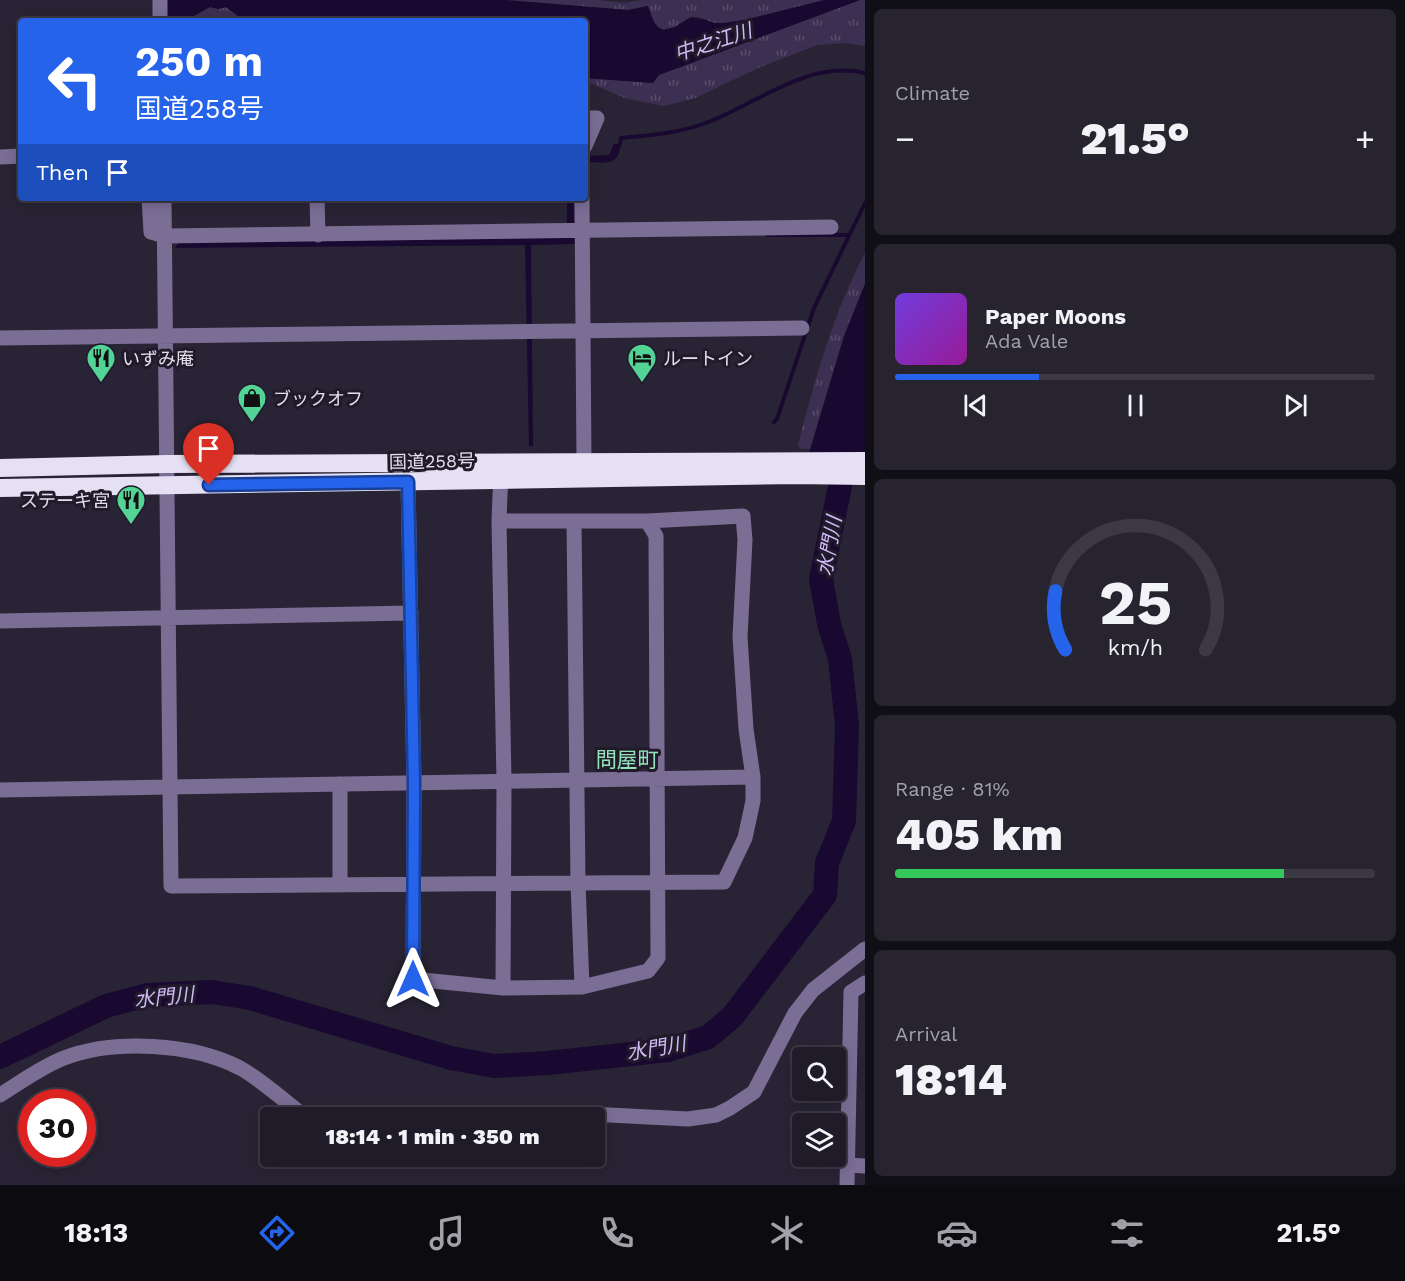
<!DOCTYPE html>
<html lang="en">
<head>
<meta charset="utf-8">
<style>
  body { margin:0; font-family:"Work Sans","Noto Sans JP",sans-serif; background:#272430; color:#f1f3f6; height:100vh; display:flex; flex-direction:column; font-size:22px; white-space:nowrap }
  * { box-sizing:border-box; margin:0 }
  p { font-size:20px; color:#a1a1a8 }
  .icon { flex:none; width:33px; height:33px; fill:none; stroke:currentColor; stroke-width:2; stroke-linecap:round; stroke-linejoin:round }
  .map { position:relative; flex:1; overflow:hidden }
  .sheet { display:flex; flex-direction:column; gap:9px; padding:9px; background:#110f16; width:540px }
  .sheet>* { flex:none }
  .top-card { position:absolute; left:18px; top:18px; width:570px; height:183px; border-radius:6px; box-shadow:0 3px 15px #0003,0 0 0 2px #3c3945; background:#2563eb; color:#fff; overflow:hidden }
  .tools { position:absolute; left:792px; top:1047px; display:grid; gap:12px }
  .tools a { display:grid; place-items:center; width:54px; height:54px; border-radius:6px; background:#1f1b28; box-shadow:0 3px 15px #0003,0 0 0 2px #3c3945; font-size:30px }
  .speed { position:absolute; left:18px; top:1089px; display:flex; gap:12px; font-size:30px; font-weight:700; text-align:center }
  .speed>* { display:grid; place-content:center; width:78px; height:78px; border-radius:50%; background:#1f1b28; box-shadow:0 3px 15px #0003,0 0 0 2px #3c3945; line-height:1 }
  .speed .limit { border:9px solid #d22; background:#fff; color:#111 }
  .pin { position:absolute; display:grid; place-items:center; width:51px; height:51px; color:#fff; margin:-62px -26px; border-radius:50% 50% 50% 0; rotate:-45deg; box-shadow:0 0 6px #0007 }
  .pin .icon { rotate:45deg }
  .me { position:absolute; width:66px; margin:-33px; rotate:0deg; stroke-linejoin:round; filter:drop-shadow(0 0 4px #0008) }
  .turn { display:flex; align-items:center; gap:21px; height:126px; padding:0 18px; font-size:27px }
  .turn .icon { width:78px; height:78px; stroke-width:2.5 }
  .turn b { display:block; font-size:42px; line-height:51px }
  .then { display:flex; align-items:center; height:57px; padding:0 18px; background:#0003; gap:12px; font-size:22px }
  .big { font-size:45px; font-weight:800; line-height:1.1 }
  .sheet .card { flex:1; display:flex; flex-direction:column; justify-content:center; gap:9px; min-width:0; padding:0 21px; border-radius:9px; background:#272430 }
  .sheet .dial { align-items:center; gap:0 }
  .dial svg { height:156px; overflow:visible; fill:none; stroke:#3c3945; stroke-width:7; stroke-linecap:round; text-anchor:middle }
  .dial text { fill:#f1f3f6; stroke:none }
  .song { display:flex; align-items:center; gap:18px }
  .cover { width:72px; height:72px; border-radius:9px; background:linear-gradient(135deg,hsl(260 70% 55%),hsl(300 70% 35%)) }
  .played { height:6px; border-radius:3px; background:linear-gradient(90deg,#2563eb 30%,#3c3945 30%) }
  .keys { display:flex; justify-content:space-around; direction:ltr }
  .heat { display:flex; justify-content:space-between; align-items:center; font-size:33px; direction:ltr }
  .charge { height:9px; border-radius:4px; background:linear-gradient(90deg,#34c759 81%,#3c3945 0) }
  .trip { position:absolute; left:260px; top:1107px; width:345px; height:60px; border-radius:6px; background:#1f1b28; box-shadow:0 3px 15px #0003,0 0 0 2px #3c3945; font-weight:800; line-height:60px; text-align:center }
  .tabs { display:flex; height:96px; justify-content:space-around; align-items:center; background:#0c0b10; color:#a1a1a8 }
  .tabs .icon { width:42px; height:42px }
  .tabs .on { color:#2563eb }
  .tabs b { font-size:27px; color:#f1f3f6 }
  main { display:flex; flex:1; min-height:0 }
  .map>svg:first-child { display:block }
</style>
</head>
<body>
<main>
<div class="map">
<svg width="865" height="1185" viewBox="0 0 865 1185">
  <defs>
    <pattern id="grass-tufts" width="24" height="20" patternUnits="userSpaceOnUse" patternTransform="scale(1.5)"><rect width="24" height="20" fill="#3c3052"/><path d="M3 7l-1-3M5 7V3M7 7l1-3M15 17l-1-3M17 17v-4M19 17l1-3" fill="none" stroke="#584e6b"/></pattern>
  </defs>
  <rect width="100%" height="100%" fill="#292435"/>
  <path fill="url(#grass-tufts)" d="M505 0H598L625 3 641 0H824C800 6 736 27 714 23 708 22 702 17 696 17 683 17 675 33 662 29 653 27 650 14 647 6L628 10Z
    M860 0H865V46L845 43 817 45 758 68 695 98 664 106 625 98 592 84 585 83V78L653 83 659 75Z
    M210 7 218 9 226 7 234 13 250 21H169V19L184 18Z
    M865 253V284L844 336 810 449H801L798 445C815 379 833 314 865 253Z"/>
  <path fill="#190830" d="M164 0H505L628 10 648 6 654 22 658 27 663 30 675 27 691 17 703 19 715 23H724L744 20 824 0H860L659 75 653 83 585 78V21H250L239 17 226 7 218 9 210 7 194 16 165 20Z
    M614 144H621C618 168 604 162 585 162V156L609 155Z
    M567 198H573L575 244 531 245 533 446H529L525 245 175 248 179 242 565 238 567 224Z
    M865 284V468L805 467 844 336Z"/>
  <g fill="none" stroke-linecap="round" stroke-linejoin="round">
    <path stroke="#190830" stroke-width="4" d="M620 144 621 138C652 135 682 133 711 121 761 101 809 60 865 73
      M767 235H849
      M774 422 777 419 814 308 865 203"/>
    <path stroke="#190830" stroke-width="24" d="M0 1057 106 1006 147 995 212 992 250 998 451 1058 494 1066 548 1063 668 1050 708 1037 732 1017 825 895 827 863 844 821 847 725 840 659 829 624 821 579 854 418 865 392"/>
    <path stroke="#7a6e95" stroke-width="15" d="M160 0V21
      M585 118H597L585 146
      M0 157 21 156
      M149 198 151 232 165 236 831 227
      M164 198 171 886 724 882 745 838 753 801V777L746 729 740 637 745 540 743 516 647 521
      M317 198 318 235
      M582 198 584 462
      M0 338 802 328
      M408 482 414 782 413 979 503 988 582 987 648 971 658 958 656 536 647 521H499L504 781 503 988
      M499 521 501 470
      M574 521 578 883 582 987
      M0 621 411 613
      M0 790 753 777
      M340 885V784
      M0 1095C21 1082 41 1067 64 1058 114 1039 192 1043 240 1068 260 1079 281 1098 299 1112L309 1118
      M537 1118 569 1113 688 1119 716 1115 730 1108 754 1092 795 1013 813 990 865 949
      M848 1165 865 1166
      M847 1185 851 992 865 983"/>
    <path stroke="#e6e0f4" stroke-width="18" d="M0 468 167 464 865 461
      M0 488 796 475 865 476"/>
  </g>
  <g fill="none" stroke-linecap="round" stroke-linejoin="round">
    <g stroke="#184099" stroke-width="15">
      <path id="route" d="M209 485 408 482 414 783 413 979"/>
    </g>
    <use href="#route" stroke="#2563eb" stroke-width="10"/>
  </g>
  <defs>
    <g id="restaurant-pin" transform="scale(1.5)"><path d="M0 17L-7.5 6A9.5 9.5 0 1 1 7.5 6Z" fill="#53d396" stroke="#201a2b"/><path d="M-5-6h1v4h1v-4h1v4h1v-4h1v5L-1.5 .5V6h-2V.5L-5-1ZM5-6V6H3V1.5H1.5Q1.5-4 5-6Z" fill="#111"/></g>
    <g id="hotel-pin" transform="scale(1.5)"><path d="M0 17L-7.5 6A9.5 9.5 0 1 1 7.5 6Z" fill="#53d396" stroke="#201a2b"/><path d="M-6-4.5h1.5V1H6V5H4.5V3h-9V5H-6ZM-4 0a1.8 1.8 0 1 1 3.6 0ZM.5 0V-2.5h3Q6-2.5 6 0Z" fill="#111"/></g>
    <g id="shop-pin" transform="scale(1.5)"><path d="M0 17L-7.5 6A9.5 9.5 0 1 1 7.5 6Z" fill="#53d396" stroke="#201a2b"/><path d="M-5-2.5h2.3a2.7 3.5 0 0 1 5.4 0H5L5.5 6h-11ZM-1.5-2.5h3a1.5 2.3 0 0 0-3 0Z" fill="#111"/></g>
  </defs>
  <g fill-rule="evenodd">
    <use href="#restaurant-pin" x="101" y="358"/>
    <use href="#hotel-pin" x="642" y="358"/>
    <use href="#shop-pin" x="252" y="398"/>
    <use href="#restaurant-pin" x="131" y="500"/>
  </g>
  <g text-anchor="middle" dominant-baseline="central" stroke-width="6" stroke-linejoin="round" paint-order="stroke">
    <g font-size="18" fill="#e2dfeb" stroke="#201a2b" text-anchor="start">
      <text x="122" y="358">いずみ庵</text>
      <text x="663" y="358">ルートイン</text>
      <text x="273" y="398">ブックオフ</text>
      <text x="110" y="500" text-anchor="end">ステーキ宮</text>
    </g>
    <g font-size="18" fill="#e2dfeb" stroke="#201a2b">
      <text transform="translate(432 461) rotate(-1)">国道258号</text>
    </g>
    <g font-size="20" font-style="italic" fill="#cdbaf6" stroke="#201a2b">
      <text transform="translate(713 42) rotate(-18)">中之江川</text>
      <text transform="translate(829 546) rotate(-80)">水門川</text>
      <text transform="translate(164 997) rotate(-6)">水門川</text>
      <text transform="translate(656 1048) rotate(-10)">水門川</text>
    </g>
    <g font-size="21" fill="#94e3b8" stroke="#201a2b">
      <text x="627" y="759">問屋町</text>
    </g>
  </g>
</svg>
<div class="tools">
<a><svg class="icon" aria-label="search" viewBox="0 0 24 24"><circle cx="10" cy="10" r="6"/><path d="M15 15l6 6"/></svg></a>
<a><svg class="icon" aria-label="layers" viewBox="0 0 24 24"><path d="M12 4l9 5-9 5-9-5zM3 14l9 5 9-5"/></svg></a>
</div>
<div class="speed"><div class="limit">30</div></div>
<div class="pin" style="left:209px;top:485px;background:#d93025"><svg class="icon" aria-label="arrive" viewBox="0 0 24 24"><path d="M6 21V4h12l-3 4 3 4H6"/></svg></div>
<svg class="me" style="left:413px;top:979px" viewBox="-20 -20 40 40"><path d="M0-17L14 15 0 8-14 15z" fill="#2563eb" stroke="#fff" stroke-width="4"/></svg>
<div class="trip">18:14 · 1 min · 350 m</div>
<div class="top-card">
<div class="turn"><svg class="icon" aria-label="left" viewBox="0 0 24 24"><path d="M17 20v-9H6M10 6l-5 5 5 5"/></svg><div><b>250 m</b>国道258号</div></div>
<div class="then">Then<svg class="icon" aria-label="arrive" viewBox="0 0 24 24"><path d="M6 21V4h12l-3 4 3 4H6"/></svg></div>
</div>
</div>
<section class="sheet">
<div class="card"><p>Climate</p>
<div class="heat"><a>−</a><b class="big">21.5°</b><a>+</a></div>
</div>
<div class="card">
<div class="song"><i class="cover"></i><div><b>Paper Moons</b><p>Ada Vale</p></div></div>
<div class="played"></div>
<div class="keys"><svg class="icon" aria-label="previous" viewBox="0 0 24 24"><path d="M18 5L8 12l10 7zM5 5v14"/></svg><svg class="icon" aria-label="pause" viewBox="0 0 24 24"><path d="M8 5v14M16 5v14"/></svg><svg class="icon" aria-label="next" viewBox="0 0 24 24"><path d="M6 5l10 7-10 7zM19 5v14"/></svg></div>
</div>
<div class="card dial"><svg viewBox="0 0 100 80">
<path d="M14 69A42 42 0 1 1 86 69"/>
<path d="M14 69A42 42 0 0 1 9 39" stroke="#2563eb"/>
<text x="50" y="56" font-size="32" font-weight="700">25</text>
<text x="50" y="72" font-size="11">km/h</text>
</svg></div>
<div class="card"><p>Range · 81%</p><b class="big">405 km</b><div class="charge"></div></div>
<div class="card"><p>Arrival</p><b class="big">18:14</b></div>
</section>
</main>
<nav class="tabs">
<b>18:13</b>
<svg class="icon on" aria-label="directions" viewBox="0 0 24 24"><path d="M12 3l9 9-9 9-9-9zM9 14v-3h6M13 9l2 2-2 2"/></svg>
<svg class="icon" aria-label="music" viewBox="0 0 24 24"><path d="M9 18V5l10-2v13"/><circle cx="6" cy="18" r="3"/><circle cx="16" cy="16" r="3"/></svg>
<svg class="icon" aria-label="phone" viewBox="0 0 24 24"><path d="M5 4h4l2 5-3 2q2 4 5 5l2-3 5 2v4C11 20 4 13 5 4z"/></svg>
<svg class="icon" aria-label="climate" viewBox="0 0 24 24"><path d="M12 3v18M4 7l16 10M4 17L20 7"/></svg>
<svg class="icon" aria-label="car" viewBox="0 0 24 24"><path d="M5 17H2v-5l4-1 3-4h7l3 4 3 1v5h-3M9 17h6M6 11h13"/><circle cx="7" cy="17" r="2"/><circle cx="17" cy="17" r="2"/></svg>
<svg class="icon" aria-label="filters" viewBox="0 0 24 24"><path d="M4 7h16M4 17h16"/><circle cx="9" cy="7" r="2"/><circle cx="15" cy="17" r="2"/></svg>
<b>21.5°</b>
</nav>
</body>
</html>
